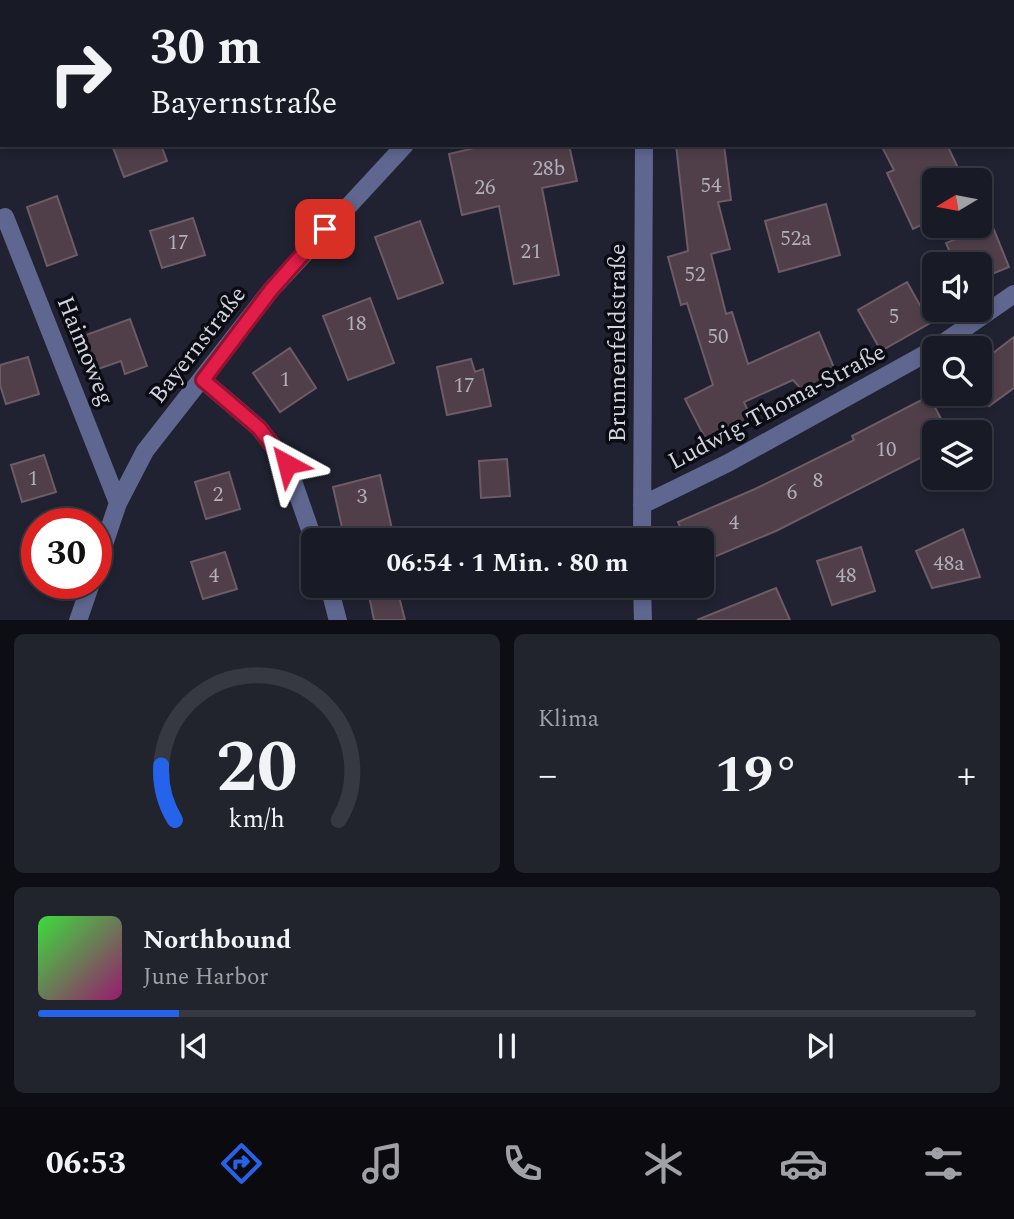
<!DOCTYPE html>
<html lang="de">
<head>
<meta charset="utf-8">
<style>
  body { margin:0; font-family:Spectral,serif; background:#21232d; color:#f1f3f6; height:100vh; display:flex; flex-direction:column; font-size:26px; white-space:nowrap }
  * { box-sizing:border-box; margin:0 }
  p { font-size:23px; color:#9fa1a7 }
  .icon { flex:none; width:38px; height:38px; fill:none; stroke:currentColor; stroke-width:2; stroke-linecap:round; stroke-linejoin:round }
  .map { position:relative; height:620px; overflow:hidden }
  .details { display:flex; flex-direction:column; gap:14px; padding:14px; background:#0d0e14; flex:1 }
  .details>* { flex:none }
  .banner { position:absolute; left:0px; top:0px; width:1015px; height:147px; box-shadow:0 4px 10px #0003,0 0 0 2px #363842; background:#181a25; color:#f1f3f6; overflow:hidden }
  .needle { width:46px; rotate:260deg }
  .buttons { position:absolute; left:922px; top:168px; display:grid; gap:14px }
  .buttons a { display:grid; place-items:center; width:70px; height:70px; border-radius:10px; background:#181a25; box-shadow:0 4px 10px #0003,0 0 0 2px #363842; font-size:35px }
  .speed { position:absolute; left:21px; top:508px; display:flex; gap:14px; font-size:35px; font-weight:700; text-align:center }
  .speed>* { display:grid; place-content:center; width:91px; height:91px; border-radius:50%; background:#181a25; box-shadow:0 4px 10px #0003,0 0 0 2px #363842; line-height:1 }
  .speed .limit { border:10px solid #d22; background:#fff; color:#111 }
  .pin { position:absolute; display:grid; place-items:center; width:60px; height:60px; color:#fff; margin:-30px; border-radius:14px; box-shadow:0 4px 10px #0006 }
  .me { position:absolute; width:77px; margin:-38px; rotate:322deg; stroke-linejoin:round; filter:drop-shadow(0 0 5px #0008) }
  .turn { display:flex; align-items:center; gap:24px; height:147px; padding:0 35px; font-size:32px }
  .turn .icon { width:91px; height:91px; stroke-width:2.5 }
  .turn b { display:block; font-size:49px; line-height:60px }
  .big { font-size:52px; font-weight:700; line-height:1.1 }
  .details .tile { flex:1; display:flex; flex-direction:column; justify-content:center; gap:10px; min-width:0; padding:0 24px; border-radius:10px; background:#21232d }
  .details .dial { align-items:center; gap:0 }
  .dial svg { height:182px; overflow:visible; fill:none; stroke:#363842; stroke-width:7; stroke-linecap:round; text-anchor:middle }
  .dial text { fill:#f1f3f6; stroke:none }
  .song { display:flex; align-items:center; gap:21px }
  .cover { width:84px; height:84px; border-radius:10px; background:linear-gradient(135deg,hsl(120 70% 55%),hsl(320 70% 35%)) }
  .played { height:7px; border-radius:4px; background:linear-gradient(90deg,#2563eb 15%,#363842 15%) }
  .keys { display:flex; justify-content:space-around; direction:ltr }
  .heat { display:flex; justify-content:space-between; align-items:center; font-size:38px; direction:ltr }
  .details .tiles { flex:1; display:grid; gap:14px; grid-template-columns:1fr 1fr }
  .tile:last-child { grid-column:span 2 }
  .trip { position:absolute; left:301px; top:528px; width:413px; height:70px; border-radius:10px; background:#181a25; box-shadow:0 4px 10px #0003,0 0 0 2px #363842; font-weight:700; line-height:70px; text-align:center }
  .dock { display:flex; height:112px; justify-content:space-around; align-items:center; background:#0a0a0f; color:#9fa1a7 }
  .dock .icon { width:49px; height:49px }
  .dock .on { color:#2563eb }
  .dock b { font-size:32px; color:#f1f3f6 }
  .map>svg:first-child { display:block }
</style>
</head>
<body>
<div class="map">
<svg width="1014" height="621" viewBox="0 0 1014 621">
  <rect width="100%" height="100%" fill="#202231"/>
  <path fill="#503f49" stroke="#6d5b65" stroke-width="2" d="M112 145H161L167 161 124 177Z
    M487 145H569L577 181 542 188 559 275 514 284 499 206 462 215 449 154Z
    M676 145H724L731 200 718 202 730 249 711 254 726 314 732 312 748 364 819 332 838 377 804 392 793 380 744 402 752 420 707 442 685 399 713 385 687 303 681 305 668 257 688 251Z
    M881 145H947L964 180H934V219L913 229 887 173 894 170Z
    M57 196 77 255 47 266 27 207Z
    M826 204 840 255 779 272 765 221Z
    M193 218 205 255 162 268 150 231Z
    M420 221 443 283 398 299 375 237Z
    M992 225 1009 267 980 279V264H955L946 243Z
    M907 282 930 323 881 351 858 310Z
    M370 298 394 363 348 380 323 316Z
    M130 319 147 366 125 374 121 361 95 370 83 336Z
    M1014 337V388L989 406 980 394V363Z
    M290 348 316 388 280 412 253 373Z
    M28 357 39 394 6 404 0 385V365Z
    M471 359 475 372 483 369 491 406 447 415 437 367Z
    M929 396 948 432H934V451L776 531 702 562V541H686L678 522 755 489 854 440 852 436Z
    M44 455 56 492 22 502 11 465Z
    M507 459 510 496 481 498 479 461Z
    M229 472 240 509 206 519 195 482Z
    M380 475 394 538 345 541 333 487Z
    M963 529 980 577 932 588 916 551Z
    M861 547 875 591 832 605 817 561Z
    M225 552 237 589 203 599 191 562Z
    M776 588 790 620H697Z
    M397 589 405 620H374L369 596Z"/>
  <g fill="none" stroke-linecap="round" stroke-linejoin="round">
    <path stroke="#5f6790" stroke-width="18" d="M948 0 949 2
      M6 2 8 0
      M648 2V0
      M715 2 721 0
      M1013 126 1014 127
      M5 217 118 503
      M936 348 1014 294
      M203 380 259 428 287 464 314 541
      M642 505 728 463 934 349
      M642 541 644 145
      M96 568 118 503 145 451 271 290 405 145
      M329 586 338 621
      M642 586 643 621
      M78 621 91 583"/>
  </g>
  <g fill="none" stroke-linecap="round" stroke-linejoin="round">
    <g stroke="#92132f" stroke-width="18">
      <path id="route" d="M287 464 259 428 203 380 271 290 325 229"/>
    </g>
    <use href="#route" stroke="#e11d48" stroke-width="12"/>
  </g>
  <g text-anchor="middle" dominant-baseline="central" stroke-width="7" stroke-linejoin="round" paint-order="stroke">
    <g font-size="21" fill="#b1afb9">
      <text x="549" y="169">28b</text>
      <text x="711" y="186">54</text>
      <text x="485" y="188">26</text>
      <text x="796" y="239">52a</text>
      <text x="178" y="243">17</text>
      <text x="531" y="252">21</text>
      <text x="695" y="275">52</text>
      <text x="894" y="317">5</text>
      <text x="356" y="324">18</text>
      <text x="718" y="337">50</text>
      <text x="285" y="380">1</text>
      <text x="464" y="386">17</text>
      <text x="886" y="450">10</text>
      <text x="33" y="479">1</text>
      <text x="818" y="481">8</text>
      <text x="792" y="493">6</text>
      <text x="218" y="495">2</text>
      <text x="362" y="497">3</text>
      <text x="734" y="523">4</text>
      <text x="949" y="564">48a</text>
      <text x="214" y="576">4</text>
      <text x="846" y="576">48</text>
    </g>
    <g font-size="24" fill="#d1d4de" stroke="#0b0c13">
      <text transform="translate(618 343) rotate(-90)">Brunnenfeldstraße</text>
      <text transform="translate(198 345) rotate(-52)">Bayernstraße</text>
      <text transform="translate(85 351) rotate(68)">Haimoweg</text>
      <text transform="translate(777 407) rotate(-28)">Ludwig-Thoma-Straße</text>
    </g>
  </g>
</svg>
<div class="buttons">
<a><svg class="needle" viewBox="-14 -14 28 28"><path d="M0-13l5 13h-10z" fill="#e53935"/><path d="M0 13l5-13h-10z" fill="#9fa1a7"/></svg></a>
<a><svg class="icon" aria-label="sound" viewBox="0 0 24 24"><path d="M4 9h4l5-4v14l-5-4H4zM17 9q2 3 0 6"/></svg></a>
<a><svg class="icon" aria-label="search" viewBox="0 0 24 24"><circle cx="10" cy="10" r="6"/><path d="M15 15l6 6"/></svg></a>
<a><svg class="icon" aria-label="layers" viewBox="0 0 24 24"><path d="M12 4l9 5-9 5-9-5zM3 14l9 5 9-5"/></svg></a>
</div>
<div class="speed"><div class="limit">30</div></div>
<div class="pin" style="left:325px;top:229px;background:#d93025"><svg class="icon" aria-label="arrive" viewBox="0 0 24 24"><path d="M6 21V4h12l-3 4 3 4H6"/></svg></div>
<svg class="me" style="left:287px;top:464px" viewBox="-20 -20 40 40"><path d="M0-17L14 15 0 8-14 15z" fill="#e11d48" stroke="#fff" stroke-width="4"/></svg>
<div class="trip">06:54 · 1 Min. · 80 m</div>
<div class="banner">
<div class="turn"><svg class="icon" aria-label="right" viewBox="0 0 24 24"><path d="M7 20v-9h11M14 6l5 5-5 5"/></svg><div><b>30 m</b>Bayernstraße</div></div>
</div>
</div>
<section class="details">
<div class="tiles">
<div class="tile dial"><svg viewBox="0 0 100 80">
<path d="M14 69A42 42 0 1 1 86 69"/>
<path d="M14 69A42 42 0 0 1 8 45" stroke="#2563eb"/>
<text x="50" y="56" font-size="32" font-weight="700">20</text>
<text x="50" y="72" font-size="11">km/h</text>
</svg></div>
<div class="tile"><p>Klima</p>
<div class="heat"><a>−</a><b class="big">19°</b><a>+</a></div>
</div>
<div class="tile">
<div class="song"><i class="cover"></i><div><b>Northbound</b><p>June Harbor</p></div></div>
<div class="played"></div>
<div class="keys"><svg class="icon" aria-label="previous" viewBox="0 0 24 24"><path d="M18 5L8 12l10 7zM5 5v14"/></svg><svg class="icon" aria-label="pause" viewBox="0 0 24 24"><path d="M8 5v14M16 5v14"/></svg><svg class="icon" aria-label="next" viewBox="0 0 24 24"><path d="M6 5l10 7-10 7zM19 5v14"/></svg></div>
</div>
</div>
</section>
<nav class="dock">
<b>06:53</b>
<svg class="icon on" aria-label="directions" viewBox="0 0 24 24"><path d="M12 3l9 9-9 9-9-9zM9 14v-3h6M13 9l2 2-2 2"/></svg>
<svg class="icon" aria-label="music" viewBox="0 0 24 24"><path d="M9 18V5l10-2v13"/><circle cx="6" cy="18" r="3"/><circle cx="16" cy="16" r="3"/></svg>
<svg class="icon" aria-label="phone" viewBox="0 0 24 24"><path d="M5 4h4l2 5-3 2q2 4 5 5l2-3 5 2v4C11 20 4 13 5 4z"/></svg>
<svg class="icon" aria-label="climate" viewBox="0 0 24 24"><path d="M12 3v18M4 7l16 10M4 17L20 7"/></svg>
<svg class="icon" aria-label="car" viewBox="0 0 24 24"><path d="M5 17H2v-5l4-1 3-4h7l3 4 3 1v5h-3M9 17h6M6 11h13"/><circle cx="7" cy="17" r="2"/><circle cx="17" cy="17" r="2"/></svg>
<svg class="icon" aria-label="filters" viewBox="0 0 24 24"><path d="M4 7h16M4 17h16"/><circle cx="9" cy="7" r="2"/><circle cx="15" cy="17" r="2"/></svg>
</nav>
</body>
</html>
